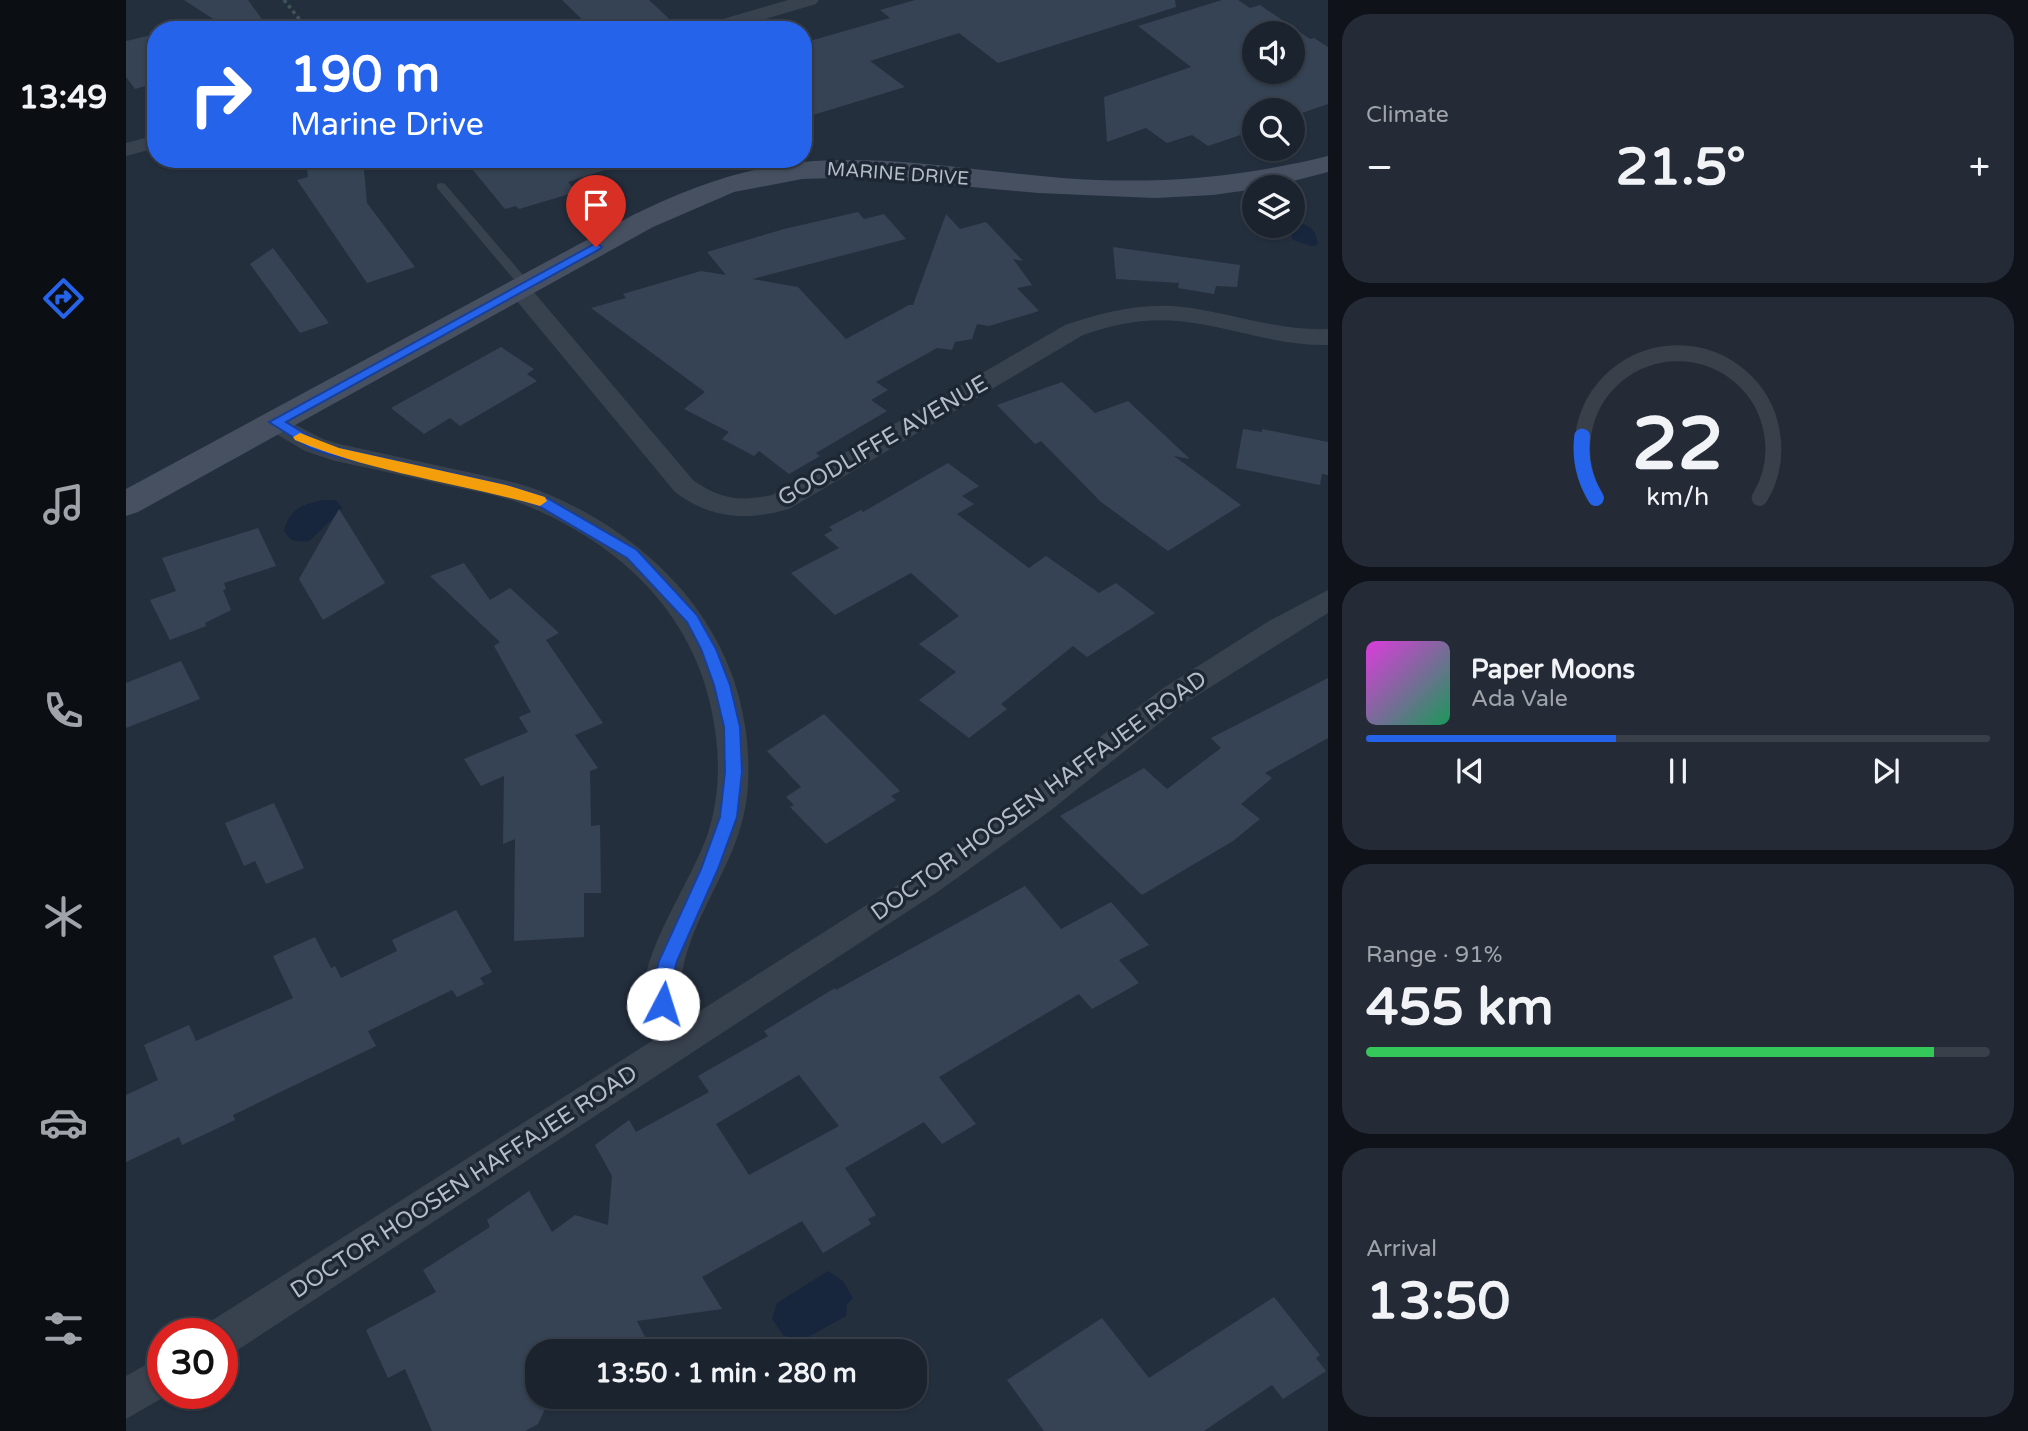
<!DOCTYPE html>
<html lang="en">
<head>
<meta charset="utf-8">
<style>
  body { margin:0; font-family:"Varela Round",sans-serif; background:#242b36; color:#f1f3f6; height:100vh; display:flex; flex-direction:column; font-size:26px; white-space:nowrap }
  * { box-sizing:border-box; margin:0 }
  p { font-size:23px; color:#a0a4aa }
  .icon { flex:none; width:38px; height:38px; fill:none; stroke:currentColor; stroke-width:2; stroke-linecap:round; stroke-linejoin:round }
  .map { position:relative; flex:1; overflow:hidden }
  .sheet { display:flex; flex-direction:column; gap:14px; padding:14px; background:#0f1319; width:700px }
  .sheet>* { flex:none }
  .hud { position:absolute; left:21px; top:21px; width:665px; height:147px; border-radius:28px; box-shadow:0 2px 5px #0004,0 0 0 2px #39404a; background:#2563eb; color:#fff; overflow:hidden }
  .tools { position:absolute; left:1116px; top:21px; display:grid; gap:14px }
  .tools a { display:grid; place-items:center; width:63px; height:63px; border-radius:50%; background:#1b232e; box-shadow:0 2px 5px #0004,0 0 0 2px #39404a; font-size:35px }
  .speed { position:absolute; left:21px; top:1318px; display:flex; gap:14px; font-size:35px; font-weight:700; text-align:center }
  .speed>* { display:grid; place-content:center; width:91px; height:91px; border-radius:50%; background:#1b232e; box-shadow:0 2px 5px #0004,0 0 0 2px #39404a; line-height:1 }
  .speed .limit { border:10px solid #d22; background:#fff; color:#111 }
  .pin { position:absolute; display:grid; place-items:center; width:60px; height:60px; color:#fff; margin:-72px -30px; border-radius:50% 50% 50% 0; rotate:-45deg; box-shadow:0 0 7px #0007 }
  .pin .icon { rotate:45deg }
  .me { position:absolute; width:77px; margin:-38px; rotate:5deg; stroke-linejoin:round; filter:drop-shadow(0 0 5px #0008) }
  .turn { display:flex; align-items:center; gap:24px; height:147px; padding:0 28px; font-size:32px }
  .turn .icon { width:91px; height:91px; stroke-width:2.5 }
  .turn b { display:block; font-size:49px; line-height:60px }
  .big { font-size:52px; font-weight:700; line-height:1.1 }
  .sheet .widget { flex:1; display:flex; flex-direction:column; justify-content:center; gap:10px; min-width:0; padding:0 24px; border-radius:28px; background:#242b36 }
  .sheet .dial { align-items:center; gap:0 }
  .dial svg { height:182px; overflow:visible; fill:none; stroke:#39404a; stroke-width:7; stroke-linecap:round; text-anchor:middle }
  .dial text { fill:#f1f3f6; stroke:none }
  .song { display:flex; align-items:center; gap:21px }
  .cover { width:84px; height:84px; border-radius:10px; background:linear-gradient(135deg,hsl(300 70% 55%),hsl(150 70% 35%)) }
  .played { height:7px; border-radius:4px; background:linear-gradient(90deg,#2563eb 40%,#39404a 40%) }
  .keys { display:flex; justify-content:space-around; direction:ltr }
  .heat { display:flex; justify-content:space-between; align-items:center; font-size:38px; direction:ltr }
  .charge { height:10px; border-radius:5px; background:linear-gradient(90deg,#34c759 91%,#39404a 0) }
  .trip { position:absolute; left:399px; top:1339px; width:402px; height:70px; border-radius:28px; background:#1b232e; box-shadow:0 2px 5px #0004,0 0 0 2px #39404a; font-weight:700; line-height:70px; text-align:center }
  main { display:flex; flex:1; min-height:0 }
  .tab-bar { display:flex; flex-direction:column; width:126px; justify-content:space-around; align-items:center; background:#0b0e12; color:#a0a4aa }
  .tab-bar .icon { width:49px; height:49px }
  .tab-bar .on { color:#2563eb }
  .tab-bar b { font-size:32px; color:#f1f3f6 }
  .map>svg:first-child { display:block }
</style>
</head>
<body>
<main>
<nav class="tab-bar">
<b>13:49</b>
<svg class="icon on" aria-label="directions" viewBox="0 0 24 24"><path d="M12 3l9 9-9 9-9-9zM9 14v-3h6M13 9l2 2-2 2"/></svg>
<svg class="icon" aria-label="music" viewBox="0 0 24 24"><path d="M9 18V5l10-2v13"/><circle cx="6" cy="18" r="3"/><circle cx="16" cy="16" r="3"/></svg>
<svg class="icon" aria-label="phone" viewBox="0 0 24 24"><path d="M5 4h4l2 5-3 2q2 4 5 5l2-3 5 2v4C11 20 4 13 5 4z"/></svg>
<svg class="icon" aria-label="climate" viewBox="0 0 24 24"><path d="M12 3v18M4 7l16 10M4 17L20 7"/></svg>
<svg class="icon" aria-label="car" viewBox="0 0 24 24"><path d="M5 17H2v-5l4-1 3-4h7l3 4 3 1v5h-3M9 17h6M6 11h13"/><circle cx="7" cy="17" r="2"/><circle cx="17" cy="17" r="2"/></svg>
<svg class="icon" aria-label="filters" viewBox="0 0 24 24"><path d="M4 7h16M4 17h16"/><circle cx="9" cy="7" r="2"/><circle cx="15" cy="17" r="2"/></svg>
</nav>
<div class="map">
<svg width="1202" height="1431" viewBox="0 0 1202 1431">
  <rect width="100%" height="100%" fill="#242f3e"/>
  <path fill="#17263c" d="M1168 223C1184 224 1190 229 1192 245L1185 246 1167 240 1162 226H1167Z
    M197 500H210L216 508C215 511 185 540 183 541 178 542 171 541 165 540L158 531C164 508 175 505 197 500Z
    M702 1271 717 1281 727 1298 721 1304 720 1316 675 1341 657 1335 646 1319 651 1303Z"/>
  <path fill="#364354" fill-rule="evenodd" d="M58 0H122L144 30H104Z
    M436 0H523L555 30H467Z
    M789 0H1049L1050 7 872 63 833 33 744 61 779 87 677 118V43L764 18 754 10Z
    M1096 0H1112L1124 8 1134 5 1184 39 1188 38 1202 47V104L1167 116V110H1129V130L1082 146 1066 135 1041 143 1020 128 981 142 978 97 1065 67 1012 26ZM1129 33H1167V72H1129Z
    M30 34V83L9 89 0 77V41Z
    M180 159H237L241 203 289 267 241 283 171 180 182 177Z
    M381 159H490L491 166 442 182 450 192 393 209 390 206 379 209 346 169Z
    M732 212 738 219 758 214 780 239 626 279 672 287 720 339 783 305H787L820 214 834 229 860 222 897 261 887 259 906 285 891 288 913 311 863 326 851 324 846 339 829 342 826 350 811 348 750 382 762 390 745 400 761 411 690 453 694 456 663 474 633 451 628 456 596 439 603 432 558 409 579 392 465 308 500 298 497 294 575 271 600 275 581 252 658 229Z
    M987 247 1114 265 1111 287 1090 286 1088 294 1052 288 1053 283 990 279Z
    M147 248 203 323 174 333 124 264Z
    M375 347 408 369 401 374 411 381 334 426 324 418 298 434 265 408Z
    M936 382 969 413 1002 401 1064 459 1048 456 1115 505 1042 551 975 502 915 441 909 444 871 405Z
    M1117 429 1136 432V429L1202 442V475L1196 474 1194 485 1110 468Z
    M822 463 853 486 836 496 848 504 831 514 903 568 920 556 973 593 990 583 1029 613 961 657 947 646 875 704 881 709 843 738 793 700 830 672 793 644 833 616 785 573 709 615 665 573 713 548 698 535 707 530 703 527 735 510 737 512Z
    M213 509 259 583 197 620 173 579Z
    M132 528 150 566 98 583 100 589 97 590 105 610 79 623 80 626 44 640 24 600 50 591 36 558Z
    M338 563 364 600 384 588 433 633 420 640 477 723 449 735 472 768 464 771 465 826 474 825 475 893H458V937L388 941 389 839 377 844 378 776 355 786 338 759 402 732 393 717 405 712 368 646 374 642 304 576Z
    M55 661 74 699 0 728V683Z
    M1202 678V738L1139 773 1146 778 1115 804 1134 819 1107 841 1016 895 934 816 1018 768 1041 789 1095 748 1085 738Z
    M698 714 774 791 765 796 770 800 700 844 664 807 668 805 660 797 675 787 641 751Z
    M148 803 178 868 140 884 129 861 118 866 99 823Z
    M899 886 935 929 985 902 1023 945 993 960 1013 983 966 1009 953 994 813 1077 850 1124 816 1144 798 1122 719 1168 750 1215 742 1219 745 1224 697 1253 676 1221 576 1277 596 1309 511 1321 523 1345 518 1351H455L451 1344 447 1351H411V1396H425L412 1424 399 1431H306L279 1369 262 1378 240 1330 310 1292 297 1270 364 1227 361 1220 403 1191 426 1232 449 1215 482 1225 486 1176 469 1145 503 1120 510 1132 583 1092 572 1076 642 1036 638 1031 709 988 710 990ZM673 1075 713 1126 623 1175 590 1124Z
    M330 910 366 972 354 978 358 984 331 997 326 990 242 1031 250 1046 107 1115 109 1120 56 1145 53 1137 0 1162V1095L32 1080 18 1045 63 1025 70 1041 167 998 147 956 189 937 205 968 209 966 215 978 271 951 266 940Z
    M1148 1297 1194 1355 1190 1358 1200 1371 1157 1399 1146 1385 1078 1431H918L881 1380 976 1318 1023 1378Z"/>
  <g fill="none" stroke-linecap="round" stroke-linejoin="round">
    <path stroke="#3f5557" stroke-width="3.5" stroke-dasharray="3.5 3.5" stroke-linecap="butt" d="M158 0 182 30
      M291 159 300 169"/>
    <path fill="#38414e" fill-rule="evenodd" d="M315 183 319 184 403 282V288H395L311 188V184Z"/>
    <path fill="#38414e" fill-rule="evenodd" d="M662 0H693L690 4 602 30H570L573 26Z
      M30 135V148L0 156V143Z
      M393 282 401 284 567 480C593 499 615 502 646 495L939 325C977 312 1017 302 1057 307 1106 313 1152 331 1202 329V345C1150 346 1103 326 1052 321 1019 318 988 324 957 335L663 509C621 521 584 519 549 492L385 294 381 289 385 284Z
      M149 414 197 439 213 444C253 453 293 461 332 470 363 477 395 482 424 495 524 538 606 621 620 732 624 766 624 799 613 832 594 893 540 954 558 1021L791 873 902 793 1036 689 1143 621 1202 590V613L1056 705 924 811 813 891 110 1351 96 1356V1334H78L82 1323 529 1039C524 1020 518 1001 519 982 523 942 566 878 581 836 592 804 594 770 590 737 578 626 505 550 404 507 380 497 353 492 328 487 288 478 249 469 209 461L179 451 140 428 136 422 140 416Z
      M37 1355V1393H45L0 1419V1376Z"/>
    <path fill="#465061" fill-rule="evenodd" d="M1202 156V172L1144 187 1087 195 1029 198 912 193 737 177 676 179 608 192 527 227 12 512 0 516V489L507 215C552 193 597 175 647 166 751 148 865 176 970 180 1050 183 1125 175 1202 156Z"/>
  </g>
  <path fill="#2563eb" stroke="#184099" stroke-width="2" d="M470 243 476 247 474 249 160 422 193 442 212 448 380 485 421 498 511 550 571 615 590 649 604 685 614 727 616 772 611 817 592 869 551 961 545 983 546 1004 543 1009 537 1012 530 1009 527 983 533 961 575 869 594 817 599 772 598 727 588 685 575 649 561 622 501 558 411 505 378 494 205 455 184 448 143 422Z"/>
  <path fill="#f59e0b" d="M174 433 213 448 380 485 419 497 421 501 414 506C334 483 247 473 169 440L167 437Z"/>
  <g text-anchor="middle" dominant-baseline="central" stroke-width="7" stroke-linejoin="round" paint-order="stroke">
    <g font-size="19" fill="#b4bcc9" stroke="#1d2633">
      <text transform="translate(772 174) rotate(4)">MARINE DRIVE</text>
    </g>
    <g font-size="23" fill="#b4bcc9" stroke="#1d2633">
      <text transform="translate(757 441) rotate(-30)">GOODLIFFE AVENUE</text>
      <text transform="translate(913 796) rotate(-36)">DOCTOR HOOSEN HAFFAJEE ROAD</text>
      <text transform="translate(338 1182) rotate(-33)">DOCTOR HOOSEN HAFFAJEE ROAD</text>
    </g>
  </g>
</svg>
<div class="tools">
<a><svg class="icon" aria-label="sound" viewBox="0 0 24 24"><path d="M4 9h4l5-4v14l-5-4H4zM17 9q2 3 0 6"/></svg></a>
<a><svg class="icon" aria-label="search" viewBox="0 0 24 24"><circle cx="10" cy="10" r="6"/><path d="M15 15l6 6"/></svg></a>
<a><svg class="icon" aria-label="layers" viewBox="0 0 24 24"><path d="M12 4l9 5-9 5-9-5zM3 14l9 5 9-5"/></svg></a>
</div>
<div class="speed"><div class="limit">30</div></div>
<div class="pin" style="left:470px;top:247px;background:#d93025"><svg class="icon" aria-label="arrive" viewBox="0 0 24 24"><path d="M6 21V4h12l-3 4 3 4H6"/></svg></div>
<svg class="me" style="left:537px;top:1004px" viewBox="-20 -20 40 40"><circle r="19" fill="#fff"/><path d="M0-13L10 11 0 6-10 11z" fill="#2563eb"/></svg>
<div class="trip">13:50 · 1 min · 280 m</div>
<div class="hud">
<div class="turn"><svg class="icon" aria-label="right" viewBox="0 0 24 24"><path d="M7 20v-9h11M14 6l5 5-5 5"/></svg><div><b>190 m</b>Marine Drive</div></div>
</div>
</div>
<section class="sheet">
<div class="widget"><p>Climate</p>
<div class="heat"><a>−</a><b class="big">21.5°</b><a>+</a></div>
</div>
<div class="widget dial"><svg viewBox="0 0 100 80">
<path d="M14 69A42 42 0 1 1 86 69"/>
<path d="M14 69A42 42 0 0 1 8 42" stroke="#2563eb"/>
<text x="50" y="56" font-size="32" font-weight="700">22</text>
<text x="50" y="72" font-size="11">km/h</text>
</svg></div>
<div class="widget">
<div class="song"><i class="cover"></i><div><b>Paper Moons</b><p>Ada Vale</p></div></div>
<div class="played"></div>
<div class="keys"><svg class="icon" aria-label="previous" viewBox="0 0 24 24"><path d="M18 5L8 12l10 7zM5 5v14"/></svg><svg class="icon" aria-label="pause" viewBox="0 0 24 24"><path d="M8 5v14M16 5v14"/></svg><svg class="icon" aria-label="next" viewBox="0 0 24 24"><path d="M6 5l10 7-10 7zM19 5v14"/></svg></div>
</div>
<div class="widget"><p>Range · 91%</p><b class="big">455 km</b><div class="charge"></div></div>
<div class="widget"><p>Arrival</p><b class="big">13:50</b></div>
</section>
</main>
</body>
</html>
